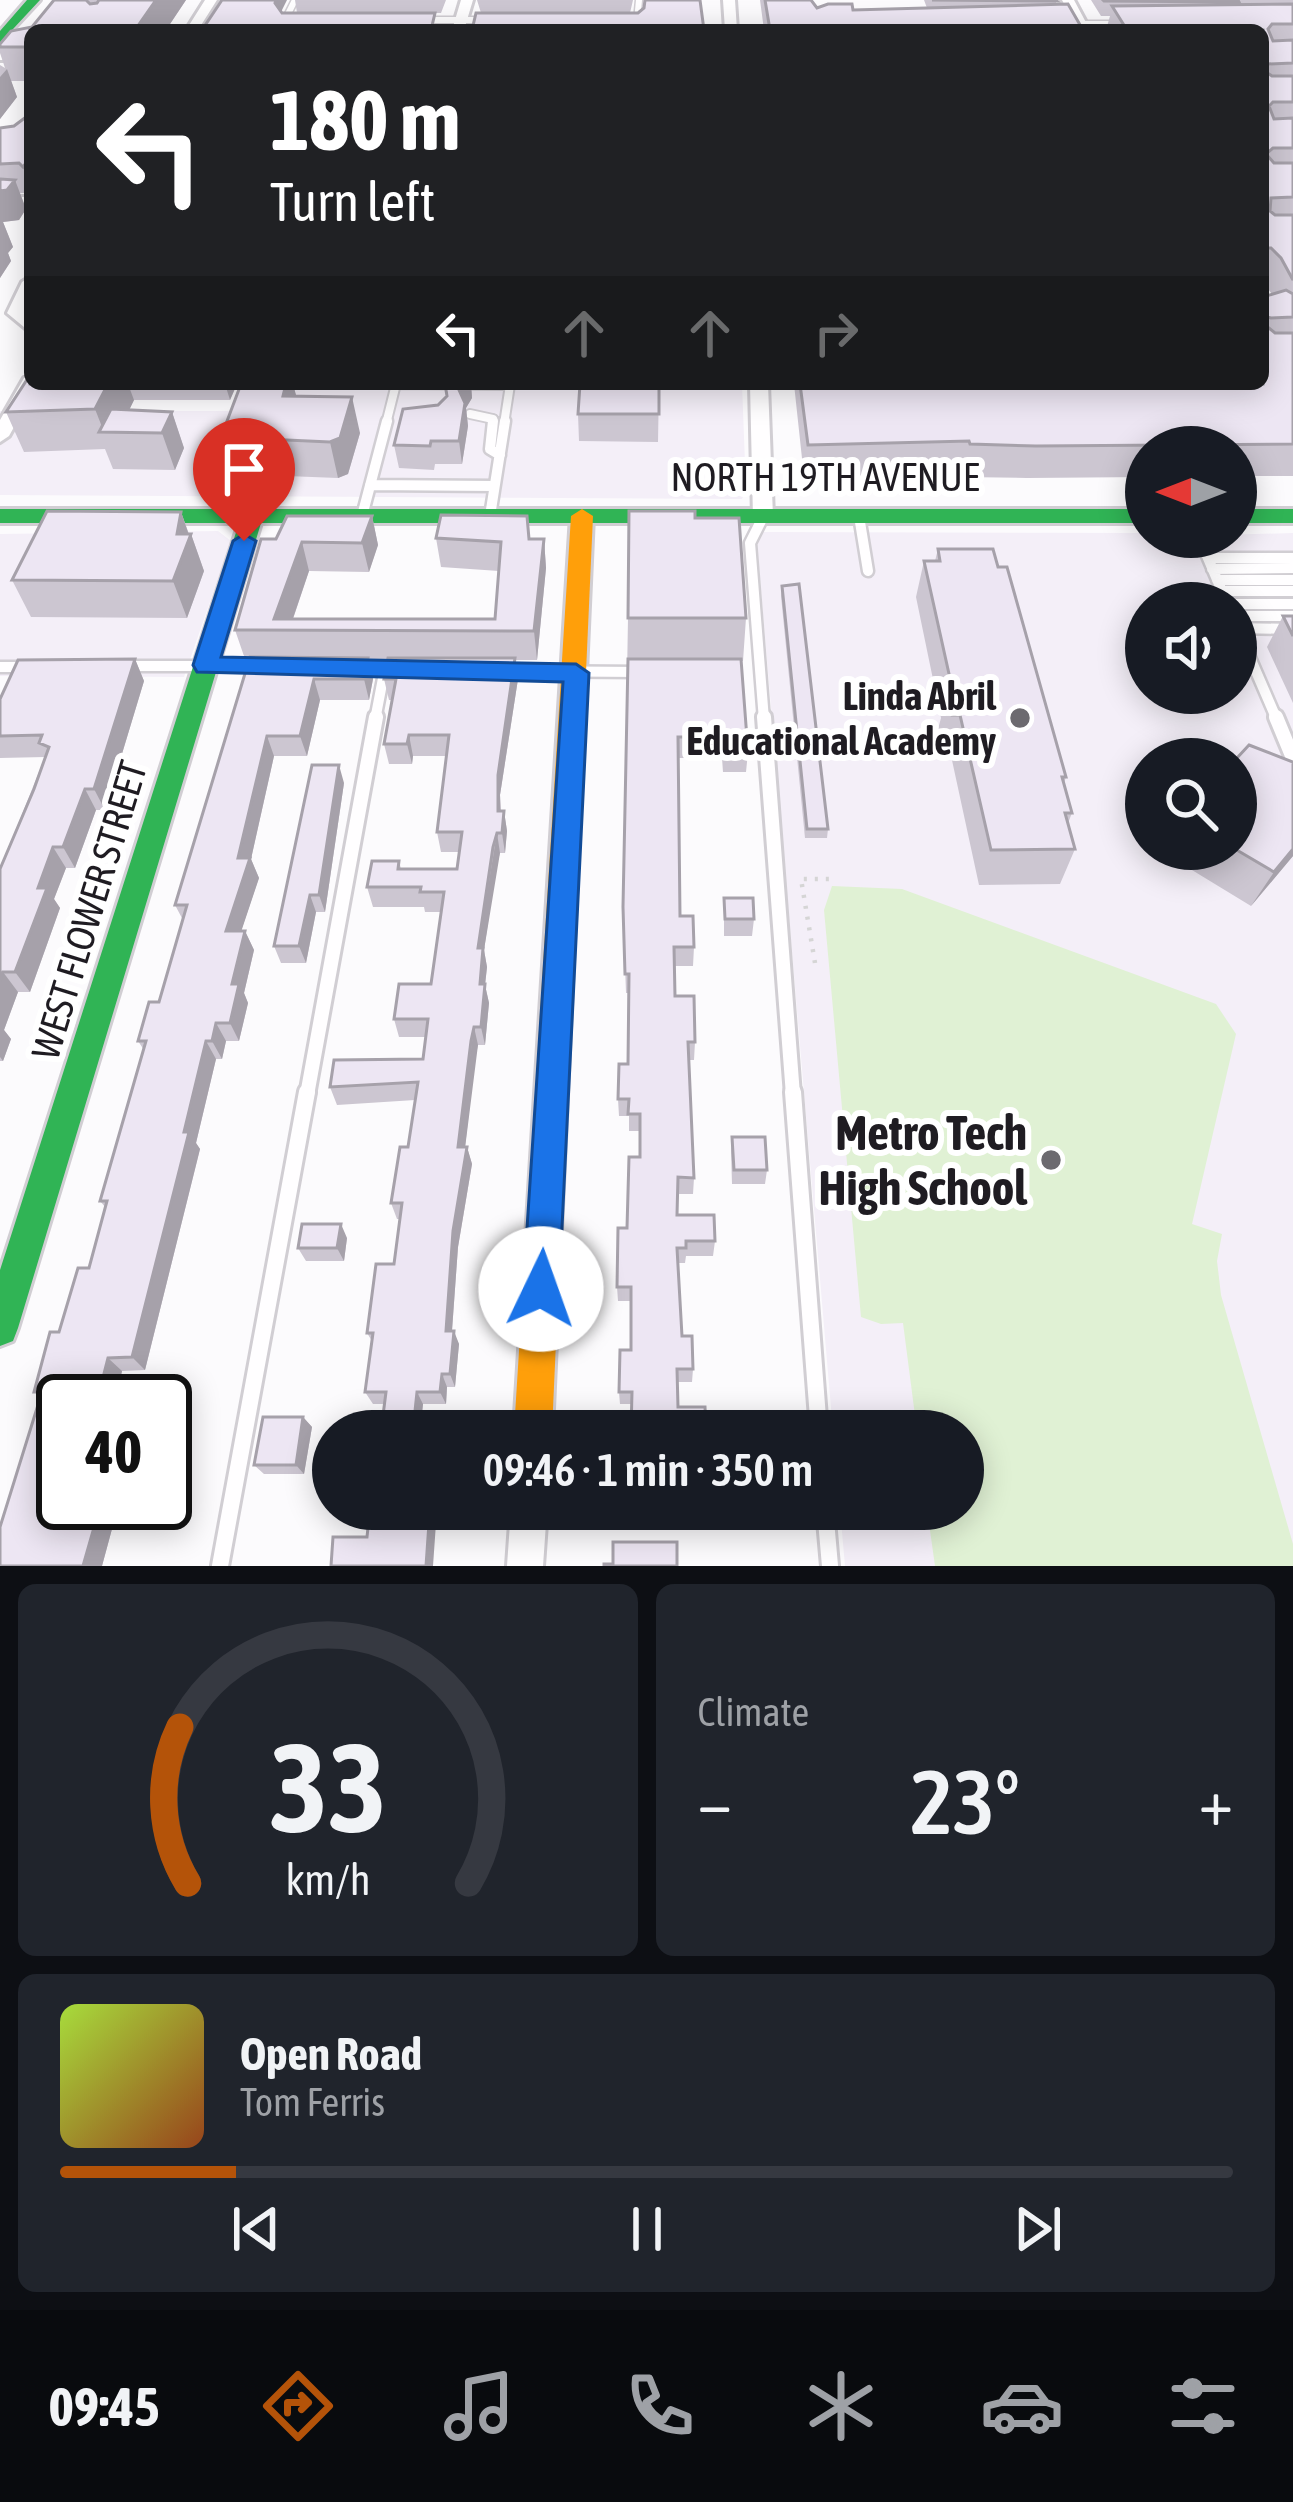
<!DOCTYPE html>
<html lang="en">
<head>
<meta charset="utf-8">
<style>
  body { margin:0; font-family:"Asap Condensed",sans-serif; background:#20242c; color:#f1f3f6; height:100vh; display:flex; flex-direction:column; font-size:45px; white-space:nowrap }
  * { box-sizing:border-box; margin:0 }
  p { font-size:39px; color:#9ea1a6 }
  .icon { flex:none; width:66px; height:66px; fill:none; stroke:currentColor; stroke-width:2; stroke-linecap:round; stroke-linejoin:round }
  .map { position:relative; height:1566px; overflow:hidden }
  .side { display:flex; flex-direction:column; gap:18px; padding:18px; background:#0d0f14; flex:1 }
  .side>* { flex:none }
  .guide { position:absolute; left:24px; top:24px; width:1245px; height:366px; border-radius:18px; box-shadow:0 6px 30px #0003; background:#202124; color:#fff; overflow:hidden }
  .needle { width:78px; rotate:270deg }
  .buttons { position:absolute; left:1125px; top:426px; display:grid; gap:24px }
  .buttons a { display:grid; place-items:center; width:132px; height:132px; border-radius:50%; background:#171b24; box-shadow:0 6px 30px #0003; font-size:60px }
  .speed { position:absolute; left:36px; top:1374px; display:flex; gap:24px; font-size:60px; font-weight:700; text-align:center }
  .speed>* { display:grid; place-content:center; width:156px; height:156px; border-radius:50%; background:#171b24; box-shadow:0 6px 30px #0003; line-height:1 }
  .speed .limit { border:6px solid #111; border-radius:18px; background:#fff; color:#111 }
  .pin { position:absolute; display:grid; place-items:center; width:102px; height:102px; color:#fff; margin:-123px -51px; border-radius:50% 50% 50% 0; rotate:-45deg; box-shadow:0 0 12px #0007 }
  .pin .icon { rotate:45deg }
  .me { position:absolute; width:132px; margin:-66px; rotate:3deg; stroke-linejoin:round; filter:drop-shadow(0 0 9px #0008) }
  .turn { display:flex; align-items:center; gap:42px; height:252px; padding:0 48px; font-size:54px }
  .turn .icon { width:156px; height:156px; stroke-width:2.5 }
  .turn b { display:block; font-size:84px; line-height:102px }
  .lanes { display:flex; align-items:center; height:114px; padding:0 48px; background:#0003; justify-content:center; gap:60px; direction:ltr }
  .lanes .off { opacity:.35 }
  .big { font-size:90px; font-weight:600; line-height:1.1 }
  .side .widget { flex:1; display:flex; flex-direction:column; justify-content:center; gap:18px; min-width:0; padding:0 42px; border-radius:18px; background:#20242c }
  .side .dial { align-items:center; gap:0 }
  .dial svg { height:312px; overflow:visible; fill:none; stroke:#363941; stroke-width:7; stroke-linecap:round; text-anchor:middle }
  .dial text { fill:#f1f3f6; stroke:none }
  .song { display:flex; align-items:center; gap:36px }
  .cover { width:144px; height:144px; border-radius:18px; background:linear-gradient(135deg,hsl(80 70% 55%),hsl(20 70% 35%)) }
  .played { height:12px; border-radius:6px; background:linear-gradient(90deg,#b45309 15%,#363941 15%) }
  .keys { display:flex; justify-content:space-around; direction:ltr }
  .heat { display:flex; justify-content:space-between; align-items:center; font-size:66px; direction:ltr }
  .side .tiles { flex:1; display:grid; gap:18px; grid-template-columns:1fr 1fr }
  .widget:last-child { grid-column:span 2 }
  .trip { position:absolute; left:312px; top:1410px; width:672px; height:120px; border-radius:60px; background:#171b24; box-shadow:0 6px 30px #0003; font-weight:600; line-height:120px; text-align:center }
  .tab-bar { display:flex; height:192px; justify-content:space-around; align-items:center; background:#090b0e; color:#9ea1a6 }
  .tab-bar .icon { width:84px; height:84px }
  .tab-bar .on { color:#b45309 }
  .tab-bar b { font-size:54px; color:#f1f3f6 }
  .map>svg:first-child { display:block }
</style>
</head>
<body>
<div class="map">
<svg width="1293" height="1566" viewBox="0 0 1293 1566">
  <rect width="100%" height="100%" fill="#fcfbfd"/>
  <path fill="#f4eff8" fill-rule="evenodd" d="M251 384H742L746 490 742 499 0 495V411H245Z
    M218 531 231 541 184 677 0 676V534Z
    M756 532 1146 533V537L1293 533V1566H845L840 1509H963V1431H833ZM1146 603H1236V693H1146ZM1146 759H1236V849H1146Z"/>
  <path fill="#e0f1d4" d="M832 886 902 889 1216 1004 1236 1034 1192 1224 1222 1234 1217 1261 1221 1295 1293 1544V1566H935L927 1509H963V1431H917L903 1323 881 1324 861 1317 824 910Z"/>
  <g fill="none" stroke-linecap="round" stroke-linejoin="round">
    <g stroke="#d1ced3" stroke-width="9">
      <path id="lane-far4" d="M291 20H285L295 0
        M425 20H489
        M629 21H637L639 0
        M1071 24H1122"/>
    </g>
    <g stroke="#d1ced3" stroke-width="12">
      <path id="lane-far3" d="M470 414 493 419V424
        M386 424 396 384 510 385 504 424"/>
    </g>
    <g stroke="#d1ced3" stroke-width="15">
      <path id="lane-far2" d="M493 421 490 449 500 455
        M370 485 494 486
        M362 516 387 421
        M490 516 505 421
        M859 516 868 571
        M763 517 750 543 764 720
        M1199 537 1227 603
        M1208 558H1293
        M1212 569 1293 568
        M1217 580H1293
        M1222 591H1293
        M1236 604H1293
        M1236 616H1293
        M1236 625 1277 720
        M1236 628 1293 629
        M127 666H263
        M0 667H29
        M505 671 641 672
        M375 720 385 668"/>
    </g>
    <g stroke="#d1ced3" stroke-width="20">
      <path id="lane-far1" d="M764 717 793 1095
        M1276 717 1293 758
        M307 1095 376 717"/>
    </g>
    <g stroke="#d1ced3" stroke-width="22">
      <path id="lane" d="M793 1092 819 1431
        M825 1509 830 1566
        M220 1566 307 1092"/>
    </g>
    <g stroke="#d1ced3" stroke-width="6">
      <path id="street" d="M205 0H217L198 30H186Z
        M461 0H473L464 30H452Z
        M723 0H735L737 30H725Z
        M1062 0H1074L1090 30H1078Z
        M0 52H30V60H0Z
        M0 197H30V205H0Z
        M30 277V299L24 312 30 318V332L7 313 22 282Z
        M30 377V384H38L9 436 0 442V420L24 378Z
        M750 384H768L773 517 763 523 753 517Z
        M511 1509H547L543 1566H507Z"/>
    </g>
    <g stroke="#d1ced3" stroke-width="6">
      <path id="fast" d="M27 0H40L0 43V31Z
        M0 509H1146V523H261L18 1328 13 1341 0 1346V1270L239 523H0Z
        M1236 509H1293V523H1236Z"/>
    </g>
    <g stroke="#d1ced3" stroke-width="6">
      <path id="slow" d="M582 509 593 516 552 1431H514L571 516Z"/>
    </g>
    <path stroke="#d5d5d5" stroke-width="4.5" stroke-dasharray="3 8" stroke-linecap="butt" d="M815 963 801 879H830"/>
    <use href="#lane-far4" stroke="#fffeff" stroke-width="6"/>
    <use href="#lane-far3" stroke="#fffeff" stroke-width="8"/>
    <use href="#lane-far2" stroke="#fffeff" stroke-width="10"/>
    <use href="#lane-far1" stroke="#fffeff" stroke-width="14"/>
    <use href="#lane" stroke="#fffeff" stroke-width="16"/>
    <use href="#street" fill="#fffeff" fill-rule="evenodd"/>
    <use href="#fast" fill="#30b455" fill-rule="evenodd"/>
    <use href="#slow" fill="#ff9f0a" fill-rule="evenodd"/>
  </g>
  <path fill="#ccc6d1" d="M53 0H186L166 30H30V81H11L17 97 0 119V65L5 68 0 53V44L32 27Z
    M295 0H446L441 13H297Z
    M477 0H633L630 13 704 30 481 13Z
    M760 0H811L817 8 853 10 927 8 924 0H1056V5L1083 30H764Z
    M1091 0H1293V476H1236V447H1146V477L1027 478 963 477 962 473 804 477 794 384H1263V297L1272 294 1263 283V30H1106L1110 16H1101Z
    M30 114V193H20L26 209 19 220 3 222 13 247 8 253 11 261 0 278V128L14 126Z
    M30 384H237L230 400H134L129 410 172 412 184 448 175 470 113 469 105 449 24 452 6 412Z
    M293 384 296 396 360 433 348 474 338 478 232 474 221 437Z
    M445 384H471L472 398 466 408 468 426 462 464H435L434 470 399 468 394 445 447 396Z
    M659 384 658 442 579 441 578 414Z
    M181 512 189 534H191L204 571 187 618 31 617 12 580Z
    M441 515 527 516 530 539H544L546 568 537 660H515L518 679 500 795 501 811H504L507 831 505 853H500L496 867 484 950 487 967 485 985 489 1003 485 1045H478L475 1059 465 1147H467L472 1164 458 1247 452 1331 459 1344 455 1387H447L446 1404H423L420 1430 430 1431H381L384 1404H373L365 1392 372 1341 367 1333 376 1264H394L400 1219H397L391 1203 400 1147H408L415 1100 337 1105 330 1087 334 1060 423 1059 426 1037H399L394 1019 399 984H431L441 912H425L424 907H373L367 887 372 861H399L401 869H457L459 852H441L437 832 446 756H413L412 764H389L384 744 392 700H389L384 679 388 659H368L373 679 369 700H320L307 756H274L251 859 259 878 241 931H245L254 950 244 993 248 1003 239 1041H226L222 1059H216L196 1143 200 1149 145 1370 122 1371 115 1401H63V1503H119L102 1566H0V1527L41 1397 34 1392 50 1332H59L78 1268H89L106 1208 100 1201 144 1050 138 1041 149 1002H159L183 920 175 905 250 659H245L235 630 261 539H276L287 516H372L378 545 369 572 309 571 293 619H495L499 571 441 567 436 538Z
    M695 518 746 618 743 661H741L748 752 746 772H723L722 758H678L680 916 694 947 693 966H675V996L695 1042 694 1060H689L694 1178 693 1194H678L677 1215 715 1241 713 1256H686L685 1263H678L682 1336 693 1369 692 1382H678L631 1404H620L619 1392 631 1350V1301H618L617 1287 640 1157V1131H629V1116H619L618 1099 628 1064 629 993H626L623 907 628 618Z
    M938 549 1066 777 1064 783 1072 813 1068 823 1075 849 1060 884 979 885 950 751H943L938 729 941 718 916 597 924 561H935Z
    M782 586 828 829 827 838H805L781 596Z
    M1283 616H1293V703L1267 647Z
    M135 659 144 681 105 810H96L75 868H66L54 899 60 908 30 992H18L4 1030 11 1039 3 1061H0V869L45 757 0 758V699Z
    M344 783 325 912H316L306 963H281L274 946Z
    M1169 849H1236L1293 856 1251 906 1187 867 1190 863Z
    M724 898 754 919 752 936H724Z
    M732 1137 767 1170 765 1184H732L731 1151Z
    M347 1238 344 1261H306L298 1248Z
    M303 1417 312 1427 304 1474H264L254 1465Z
    M615 1509H707L706 1513 615 1512Z"/>
  <path fill="#a6a1aa" d="M156 0H186L166 30H135Z
    M276 0H287L278 18 275 3Z
    M7 69 17 97 0 119V77Z
    M30 158V185L23 167Z
    M15 180 26 209 19 220 3 222 13 247 8 253 11 261 0 278V191Z
    M108 384H128L134 400 118 433 104 432 95 409Z
    M225 384H237L230 400Z
    M286 384H293L299 406 283 396Z
    M463 384H471L472 398 466 408 468 426 462 464 459 441V390Z
    M352 397 360 433 348 474 338 478 330 442Z
    M172 412 184 448 175 470 162 433Z
    M181 512 190 538 191 534 204 571 187 618 173 581Z
    M372 516 378 545 369 572 362 543Z
    M544 539 546 568 537 660 534 631Z
    M302 542 309 571 289 630 274 619Z
    M368 658 373 679 369 700 364 679Z
    M515 658 518 679 500 795 501 831 498 811V775Z
    M135 659 144 681 105 810 94 789Z
    M314 679 320 700 307 756 300 736Z
    M409 735 413 756 412 764 407 744Z
    M267 736 274 756 251 859 259 878 235 950 226 931 238 858Z
    M339 765 344 783 325 912 319 895Z
    M85 789 96 810 75 868 63 847Z
    M504 811 507 831 505 853 502 833Z
    M497 833 500 853 484 950 487 967 485 985 489 1003 485 1045 481 1027 478 948Z
    M53 847 66 868 54 899 60 908 30 992 15 972 38 888Z
    M1293 849V856L1251 906 1274 872Z
    M310 895 316 912 306 963 299 946Z
    M245 931 254 950 244 993 248 1003 239 1041 230 1023 232 984Z
    M3 972 18 992 4 1030 11 1039 3 1061 0 1057V981Z
    M216 1023 226 1041 222 1059 212 1041Z
    M474 1027 478 1045 463 1164 458 1147Z
    M206 1041 216 1059 196 1143 200 1149 145 1370 132 1357Z
    M467 1147 472 1164 458 1247 451 1344 446 1331 453 1231Z
    M341 1224 347 1238 344 1261 337 1248Z
    M454 1331 459 1344 455 1387 450 1374Z
    M108 1358 122 1371 115 1401H97Z
    M442 1374 447 1387 446 1404 440 1392Z
    M417 1392 423 1404 420 1431H413Z
    M303 1417 312 1427 304 1474 296 1465Z
    M101 1503H119L102 1566H83Z
    M430 1509H437L433 1566H426Z"/>
  <path fill="#ede6f3" stroke="#a6a1aa" stroke-width="3" d="M54 0H86L90 4 97 3 99 0H156L135 30H30V47H0V44L11 31 32 27Z
    M222 0H276L275 3 282 13H435L431 30H202Z
    M645 0H700L704 30H472L476 13H638L644 8Z
    M765 0H811L817 8 828 4H852L853 10 1068 4 1083 30H770Z
    M932 0H1056L1057 1Z
    M1103 0H1238L1239 2 1104 1Z
    M1293 4V24H1272L1268 29 1273 41 1293 40V63L1267 64 1266 72 1272 76H1293V102H1273L1269 106 1274 119 1293 118V148H1273L1266 154 1274 163H1293V197L1271 198 1270 211 1275 215H1293V280L1281 258 1271 248H1263V30H1127L1112 6Z
    M30 114V158L23 167 19 163 0 164V128L14 126Z
    M0 179 15 180 7 190 0 191Z
    M1286 290 1293 294V317L1271 318 1263 316V297Z
    M1263 328H1269L1275 333H1293V444L1036 446 970 444 969 441 808 445 800 384H1263Z
    M30 375V384H108L95 409 6 412Z
    M241 384H286L283 396 352 397 340 438 330 442 221 437Z
    M445 384H463L459 390 465 403 459 441H431L430 446 394 445 403 409 438 405 447 396Z
    M580 384H659V414H578Z
    M111 409 172 412 162 433 99 432Z
    M47 511 181 512 177 534H191L173 581 12 580Z
    M629 511H695V518H739L746 618H628Z
    M441 515 527 516 529 539H544L534 631 235 630 261 539H276L287 516H372L362 543 302 542 274 619H495L501 542 436 538Z
    M938 549H993L998 567H1007L1066 777H1062L1072 813H1065L1075 849 991 850 960 715H952L948 692H953L924 561H940Z
    M799 584 828 829H807L782 586Z
    M1283 616H1293V636Z
    M250 657 368 658 364 679H314L300 736H267L238 858H250L226 931H245L232 984H239L230 1023H216L212 1041H206L184 1132H189L132 1357 108 1358 97 1401H63V1503H101L83 1566H0V1527L42 1392H34L50 1332H59L78 1268H89L107 1201H100L146 1041H138L149 1002H159L187 905H175Z
    M388 658H515L498 775V811H504L502 833H497L493 847 478 948H483L480 984H485L481 1027H474L471 1041 458 1147H467L453 1231 446 1331H454L450 1374H442L440 1392H417L413 1430 430 1431H381L386 1392H365L373 1333H367L376 1264H394L402 1203H391L400 1147H408L418 1082 330 1087 334 1060 423 1059 428 1019H394L399 984H431L444 892H420L421 887H367L372 861H399L398 869H457L462 832H437L449 735H409L407 744H384L396 679H384Z
    M135 659 94 789H85L63 847H53L38 888H47L15 972H3L0 981V869L34 789 49 747 39 743 42 735 0 736V699L18 660Z
    M628 659H741L748 752H724V737H678L680 916H693L694 947H674L675 996H694L695 1042H688L694 1178 678 1177 677 1215H714L715 1241H686V1248H677L682 1336H692L693 1369H677L678 1407H705L706 1431H631L632 1392H619L620 1350H631V1287H617L618 1228H627L629 1157H640V1114H628L629 1099H618L619 1064H628L629 974H625L623 907Z
    M1249 745 1293 762V849L1274 872 1235 849 1236 759Z
    M312 765H339L319 895H310L299 946H274Z
    M724 898H753L754 919H725Z
    M732 1137H765L767 1170H734Z
    M302 1224H341L337 1248H298Z
    M263 1417H303L296 1465H254Z
    M370 1509H430L426 1566H331L333 1537H367Z
    M613 1542H677V1566H604V1564H613Z"/>
  <path fill="#1a73e8" stroke="#114b97" stroke-width="3" d="M244 534 256 541 221 657 576 664 589 673 559 1289 554 1302 541 1307 528 1302 523 1289 563 682 197 672 193 665 233 541Z"/>
  <g fill="#6c6a6f" stroke="#fff" stroke-width="4.5">
    <circle cx="1020" cy="718" r="12"/>
    <circle cx="1051" cy="1160" r="12"/>
  </g>
  <g text-anchor="middle" dominant-baseline="central" stroke-width="12" stroke-linejoin="round" paint-order="stroke">
    <g font-size="39" fill="#1f1c22" stroke="#fff">
      <text x="825" y="477">NORTH 19TH AVENUE</text>
      <text transform="translate(89 910) rotate(-73)">WEST FLOWER STREET</text>
    </g>
    <g font-size="39" font-weight="bold" fill="#1f1c22" stroke="#fff" text-anchor="end">
      <text x="996" y="696">Linda Abril<tspan x="996" dy="45">Educational Academy</tspan></text>
    </g>
    <g font-size="48" font-weight="bold" fill="#1f1c22" stroke="#fff" text-anchor="end">
      <text x="1027" y="1132">Metro Tech<tspan x="1027" dy="55">High School</tspan></text>
    </g>
  </g>
</svg>
<div class="buttons">
<a><svg class="needle" viewBox="-14 -14 28 28"><path d="M0-13l5 13h-10z" fill="#e53935"/><path d="M0 13l5-13h-10z" fill="#9ea1a6"/></svg></a>
<a><svg class="icon" aria-label="sound" viewBox="0 0 24 24"><path d="M4 9h4l5-4v14l-5-4H4zM17 9q2 3 0 6"/></svg></a>
<a><svg class="icon" aria-label="search" viewBox="0 0 24 24"><circle cx="10" cy="10" r="6"/><path d="M15 15l6 6"/></svg></a>
</div>
<div class="speed"><div class="limit">40</div></div>
<div class="pin" style="left:244px;top:541px;background:#d93025"><svg class="icon" aria-label="arrive" viewBox="0 0 24 24"><path d="M6 21V4h12l-3 4 3 4H6"/></svg></div>
<svg class="me" style="left:541px;top:1289px" viewBox="-20 -20 40 40"><circle r="19" fill="#fff"/><path d="M0-13L10 11 0 6-10 11z" fill="#1a73e8"/></svg>
<div class="trip">09:46 · 1 min · 350 m</div>
<div class="guide">
<div class="turn"><svg class="icon" aria-label="left" viewBox="0 0 24 24"><path d="M17 20v-9H6M10 6l-5 5 5 5"/></svg><div><b>180 m</b>Turn left</div></div>
<div class="lanes"><svg class="icon" aria-label="left" viewBox="0 0 24 24"><path d="M17 20v-9H6M10 6l-5 5 5 5"/></svg><svg class="icon off" aria-label="ahead" viewBox="0 0 24 24"><path d="M12 20V5M6 11l6-6 6 6"/></svg><svg class="icon off" aria-label="ahead" viewBox="0 0 24 24"><path d="M12 20V5M6 11l6-6 6 6"/></svg><svg class="icon off" aria-label="right" viewBox="0 0 24 24"><path d="M7 20v-9h11M14 6l5 5-5 5"/></svg></div>
</div>
</div>
<section class="side">
<div class="tiles">
<div class="widget dial"><svg viewBox="0 0 100 80">
<path d="M14 69A42 42 0 1 1 86 69"/>
<path d="M14 69A42 42 0 0 1 12 29" stroke="#b45309"/>
<text x="50" y="56" font-size="32" font-weight="700">33</text>
<text x="50" y="72" font-size="11">km/h</text>
</svg></div>
<div class="widget"><p>Climate</p>
<div class="heat"><a>−</a><b class="big">23°</b><a>+</a></div>
</div>
<div class="widget">
<div class="song"><i class="cover"></i><div><b>Open Road</b><p>Tom Ferris</p></div></div>
<div class="played"></div>
<div class="keys"><svg class="icon" aria-label="previous" viewBox="0 0 24 24"><path d="M18 5L8 12l10 7zM5 5v14"/></svg><svg class="icon" aria-label="pause" viewBox="0 0 24 24"><path d="M8 5v14M16 5v14"/></svg><svg class="icon" aria-label="next" viewBox="0 0 24 24"><path d="M6 5l10 7-10 7zM19 5v14"/></svg></div>
</div>
</div>
</section>
<nav class="tab-bar">
<b>09:45</b>
<svg class="icon on" aria-label="directions" viewBox="0 0 24 24"><path d="M12 3l9 9-9 9-9-9zM9 14v-3h6M13 9l2 2-2 2"/></svg>
<svg class="icon" aria-label="music" viewBox="0 0 24 24"><path d="M9 18V5l10-2v13"/><circle cx="6" cy="18" r="3"/><circle cx="16" cy="16" r="3"/></svg>
<svg class="icon" aria-label="phone" viewBox="0 0 24 24"><path d="M5 4h4l2 5-3 2q2 4 5 5l2-3 5 2v4C11 20 4 13 5 4z"/></svg>
<svg class="icon" aria-label="climate" viewBox="0 0 24 24"><path d="M12 3v18M4 7l16 10M4 17L20 7"/></svg>
<svg class="icon" aria-label="car" viewBox="0 0 24 24"><path d="M5 17H2v-5l4-1 3-4h7l3 4 3 1v5h-3M9 17h6M6 11h13"/><circle cx="7" cy="17" r="2"/><circle cx="17" cy="17" r="2"/></svg>
<svg class="icon" aria-label="filters" viewBox="0 0 24 24"><path d="M4 7h16M4 17h16"/><circle cx="9" cy="7" r="2"/><circle cx="15" cy="17" r="2"/></svg>
</nav>
</body>
</html>
